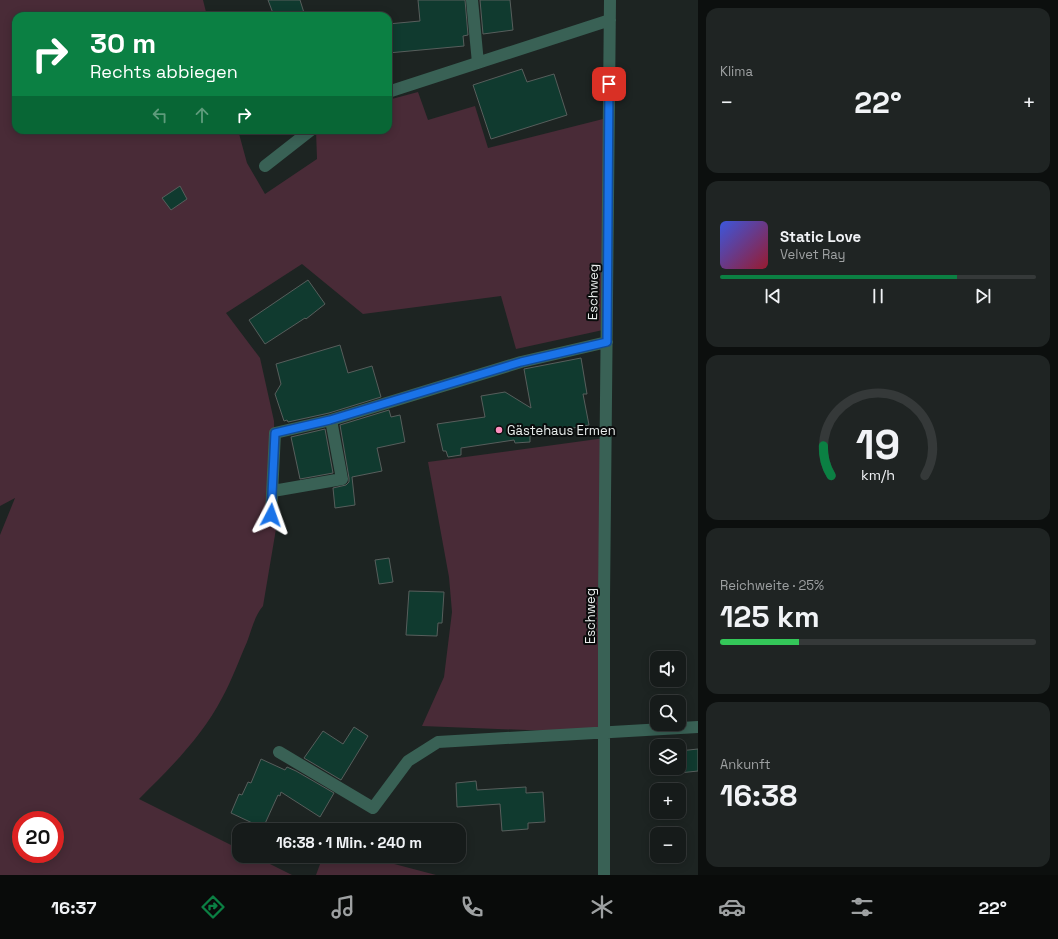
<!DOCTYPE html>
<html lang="de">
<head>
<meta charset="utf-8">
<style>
  body { margin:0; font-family:"Space Grotesk",sans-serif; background:#1f2423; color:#f1f3f6; height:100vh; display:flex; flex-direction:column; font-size:15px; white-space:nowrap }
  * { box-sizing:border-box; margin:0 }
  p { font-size:13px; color:#9ea1a2 }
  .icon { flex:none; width:22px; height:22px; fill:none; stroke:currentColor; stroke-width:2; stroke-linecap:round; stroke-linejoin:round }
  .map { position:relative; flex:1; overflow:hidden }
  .panel { display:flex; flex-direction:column; gap:8px; padding:8px; background:#0c0f0e; width:360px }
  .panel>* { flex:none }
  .hud { position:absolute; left:12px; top:12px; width:380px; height:122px; border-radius:12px; box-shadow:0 2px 10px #0003,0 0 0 1px #353939; background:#0b8043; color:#fff; overflow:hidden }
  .buttons { position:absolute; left:650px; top:651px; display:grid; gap:8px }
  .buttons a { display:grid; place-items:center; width:36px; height:36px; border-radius:8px; background:#161b1a; box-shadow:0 2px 10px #0003,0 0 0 1px #353939; font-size:20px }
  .speed { position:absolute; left:12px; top:811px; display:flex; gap:8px; font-size:20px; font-weight:700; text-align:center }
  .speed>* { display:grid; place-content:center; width:52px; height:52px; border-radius:50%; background:#161b1a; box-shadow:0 2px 10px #0003,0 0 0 1px #353939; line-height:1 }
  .speed .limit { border:6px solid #d22; background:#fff; color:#111 }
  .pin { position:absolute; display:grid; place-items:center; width:34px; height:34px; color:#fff; margin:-17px; border-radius:8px; box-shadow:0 2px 6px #0006 }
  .me { position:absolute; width:44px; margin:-22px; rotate:4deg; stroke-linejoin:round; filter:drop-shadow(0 0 3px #0008) }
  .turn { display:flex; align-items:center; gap:14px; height:84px; padding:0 12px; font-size:18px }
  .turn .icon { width:52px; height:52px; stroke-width:2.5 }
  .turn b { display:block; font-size:28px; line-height:34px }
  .lanes { display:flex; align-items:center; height:38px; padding:0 12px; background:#0003; justify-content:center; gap:20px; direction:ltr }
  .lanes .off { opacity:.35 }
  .big { font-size:30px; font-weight:700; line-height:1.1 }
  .panel .tile { flex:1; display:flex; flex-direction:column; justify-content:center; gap:6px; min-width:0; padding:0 14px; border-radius:12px; background:#1f2423 }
  .panel .dial { align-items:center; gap:0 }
  .dial svg { height:104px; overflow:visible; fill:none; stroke:#353939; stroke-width:7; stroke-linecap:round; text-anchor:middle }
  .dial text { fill:#f1f3f6; stroke:none }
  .song { display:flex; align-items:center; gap:12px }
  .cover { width:48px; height:48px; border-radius:6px; background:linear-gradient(135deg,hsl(230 70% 55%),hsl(350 70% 35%)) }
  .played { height:4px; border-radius:2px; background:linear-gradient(90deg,#0b8043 75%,#353939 75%) }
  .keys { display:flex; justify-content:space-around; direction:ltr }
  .heat { display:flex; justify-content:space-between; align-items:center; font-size:22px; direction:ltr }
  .charge { height:6px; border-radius:3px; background:linear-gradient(90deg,#34c759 25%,#353939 0) }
  .trip { position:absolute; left:232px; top:823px; width:234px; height:40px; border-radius:12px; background:#161b1a; box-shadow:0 2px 10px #0003,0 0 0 1px #353939; font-weight:700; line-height:40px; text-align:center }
  .tab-bar { display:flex; height:64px; justify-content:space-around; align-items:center; background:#090b0a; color:#9ea1a2 }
  .tab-bar .icon { width:28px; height:28px }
  .tab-bar .active { color:#0b8043 }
  .tab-bar b { font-size:18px; color:#f1f3f6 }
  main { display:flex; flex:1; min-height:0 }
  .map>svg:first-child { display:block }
</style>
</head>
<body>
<main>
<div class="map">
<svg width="698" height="875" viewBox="0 0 698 875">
  <rect width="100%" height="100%" fill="#1d2422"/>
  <path fill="#492b37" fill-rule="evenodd" d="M0 0H203L207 16H16V130H238L247 163 265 194 317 159 316 130H388V100L418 92 428 120 475 106 488 148 611 117 603 330 516 349 501 296 363 314 302 264 226 313 260 358 274 421 277 523 263 606C254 617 252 629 247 642 239 660 232 680 222 698 202 737 170 768 139 799L239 849V856H254L292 875H0V535L15 498 0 506ZM21 820H55V854H21Z
    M605 438 603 733 422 726 444 677 452 612 449 577 428 462Z
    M323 856H364L436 875H316Z"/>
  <path fill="#103a2f" stroke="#575e5c" d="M268 0H300L305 16H274Z
    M418 0H465L468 35 463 36 464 46 388 53V24L420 21Z
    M480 0H510L513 30 483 34Z
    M522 69 527 82 554 74 567 115 491 139 473 85Z
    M180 186 187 199 171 210 162 198Z
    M308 280 325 304 306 319 305 318 265 344 249 320Z
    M340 345 348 373 372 366 381 397 329 413 288 422 287 420 284 421 275 394 281 384 276 364Z
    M581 358 587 394H583L589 425 530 436V442L515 443 514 440 461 448V455L448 457 446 451H443L437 424 485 417 481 396 505 392 531 408 524 369Z
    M389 410 391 417 400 415 405 442 377 448 382 471 352 477 355 505 335 508 333 488 346 485 349 482V478L340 425Z
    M325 429 333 473 300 479 291 437Z
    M389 558 393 582 379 584 375 560Z
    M409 591 444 592 442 623H438L437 636 406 635Z
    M354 727 368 736 341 780 304 758 323 731 343 744Z
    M698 749V771L679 773V751Z
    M261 759 285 770 287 767 296 771 334 793 320 817 281 792 280 796 278 795 263 828 231 813 239 794 242 795 248 782 251 783Z
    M476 781 477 790 526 787V793L543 792 545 822 528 823V829L502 831 500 804 457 807 456 783Z"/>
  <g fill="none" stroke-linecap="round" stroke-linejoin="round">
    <path stroke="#396155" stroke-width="12" d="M472 0 478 63
      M388 92 610 20
      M265 166 311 130
      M273 491 342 479 331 420
      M271 515 275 433 331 420 521 362 607 342
      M279 752 373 808 408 761 438 742 698 727
      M604 875V598L610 0"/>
  </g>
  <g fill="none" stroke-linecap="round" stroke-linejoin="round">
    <g stroke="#114b97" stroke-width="10">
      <path id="route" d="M271 515 275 433 330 420 521 362 607 342 609 84"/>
    </g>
    <use href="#route" stroke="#1a73e8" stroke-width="7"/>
  </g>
  <circle fill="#fe8ebe" stroke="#0a0c0c" stroke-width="1.5" cx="499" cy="430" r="4"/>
  <g text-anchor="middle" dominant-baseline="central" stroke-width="4" stroke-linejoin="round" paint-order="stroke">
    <g font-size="13" fill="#e9edec" stroke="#0a0c0c">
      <text transform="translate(593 292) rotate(-89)">Eschweg</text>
      <text transform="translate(590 616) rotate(-90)">Eschweg</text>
    </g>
    <g font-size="13" fill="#e9edec" stroke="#0a0c0c" text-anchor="start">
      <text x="507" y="430">Gästehaus Ermen</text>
    </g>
  </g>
</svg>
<div class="buttons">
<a><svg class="icon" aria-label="sound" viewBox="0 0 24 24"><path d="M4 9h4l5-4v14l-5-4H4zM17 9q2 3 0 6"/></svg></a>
<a><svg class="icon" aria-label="search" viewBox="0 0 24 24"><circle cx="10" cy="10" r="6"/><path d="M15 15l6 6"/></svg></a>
<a><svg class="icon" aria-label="layers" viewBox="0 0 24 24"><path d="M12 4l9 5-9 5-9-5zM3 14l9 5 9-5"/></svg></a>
<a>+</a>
<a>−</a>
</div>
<div class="speed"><div class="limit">20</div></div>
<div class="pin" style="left:609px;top:84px;background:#d93025"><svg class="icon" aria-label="arrive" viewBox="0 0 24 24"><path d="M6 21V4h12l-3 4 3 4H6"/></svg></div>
<svg class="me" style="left:271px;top:515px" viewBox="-20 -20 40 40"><path d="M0-17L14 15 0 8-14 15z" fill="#1a73e8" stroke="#fff" stroke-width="4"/></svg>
<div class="trip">16:38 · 1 Min. · 240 m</div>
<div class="hud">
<div class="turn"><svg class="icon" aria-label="right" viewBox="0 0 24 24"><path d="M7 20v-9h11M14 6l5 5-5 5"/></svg><div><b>30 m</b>Rechts abbiegen</div></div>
<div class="lanes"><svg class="icon off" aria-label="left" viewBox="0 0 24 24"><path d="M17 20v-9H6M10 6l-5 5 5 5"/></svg><svg class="icon off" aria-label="ahead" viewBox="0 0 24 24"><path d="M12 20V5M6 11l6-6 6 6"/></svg><svg class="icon" aria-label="right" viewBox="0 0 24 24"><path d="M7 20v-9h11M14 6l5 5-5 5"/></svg></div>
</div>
</div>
<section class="panel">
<div class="tile"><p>Klima</p>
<div class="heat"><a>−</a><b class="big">22°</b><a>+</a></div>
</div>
<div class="tile">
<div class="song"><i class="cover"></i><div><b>Static Love</b><p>Velvet Ray</p></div></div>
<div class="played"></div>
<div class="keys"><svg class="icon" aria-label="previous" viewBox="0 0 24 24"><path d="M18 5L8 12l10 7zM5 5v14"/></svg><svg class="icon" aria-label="pause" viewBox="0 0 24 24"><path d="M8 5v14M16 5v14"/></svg><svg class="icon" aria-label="next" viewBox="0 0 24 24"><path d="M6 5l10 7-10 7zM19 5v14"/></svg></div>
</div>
<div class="tile dial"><svg viewBox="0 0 100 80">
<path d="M14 69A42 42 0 1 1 86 69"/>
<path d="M14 69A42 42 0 0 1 8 46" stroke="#0b8043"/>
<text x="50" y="56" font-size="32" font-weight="700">19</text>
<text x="50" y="72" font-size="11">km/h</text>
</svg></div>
<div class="tile"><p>Reichweite · 25%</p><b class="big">125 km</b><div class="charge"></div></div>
<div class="tile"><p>Ankunft</p><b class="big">16:38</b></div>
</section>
</main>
<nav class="tab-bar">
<b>16:37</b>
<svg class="icon active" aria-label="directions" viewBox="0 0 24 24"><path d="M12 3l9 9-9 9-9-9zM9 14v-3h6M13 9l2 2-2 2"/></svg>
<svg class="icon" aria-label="music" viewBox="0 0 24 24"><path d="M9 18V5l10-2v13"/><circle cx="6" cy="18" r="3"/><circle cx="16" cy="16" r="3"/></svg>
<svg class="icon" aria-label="phone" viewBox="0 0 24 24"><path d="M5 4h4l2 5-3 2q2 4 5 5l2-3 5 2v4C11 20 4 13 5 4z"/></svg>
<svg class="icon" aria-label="climate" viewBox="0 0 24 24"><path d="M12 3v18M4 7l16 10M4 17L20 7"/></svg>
<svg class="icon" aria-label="car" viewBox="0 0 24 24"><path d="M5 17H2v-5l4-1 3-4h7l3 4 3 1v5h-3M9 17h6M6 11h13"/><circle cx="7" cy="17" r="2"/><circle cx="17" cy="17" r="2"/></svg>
<svg class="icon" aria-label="filters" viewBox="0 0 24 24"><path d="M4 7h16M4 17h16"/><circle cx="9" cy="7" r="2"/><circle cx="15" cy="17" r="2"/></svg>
<b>22°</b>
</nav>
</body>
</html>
